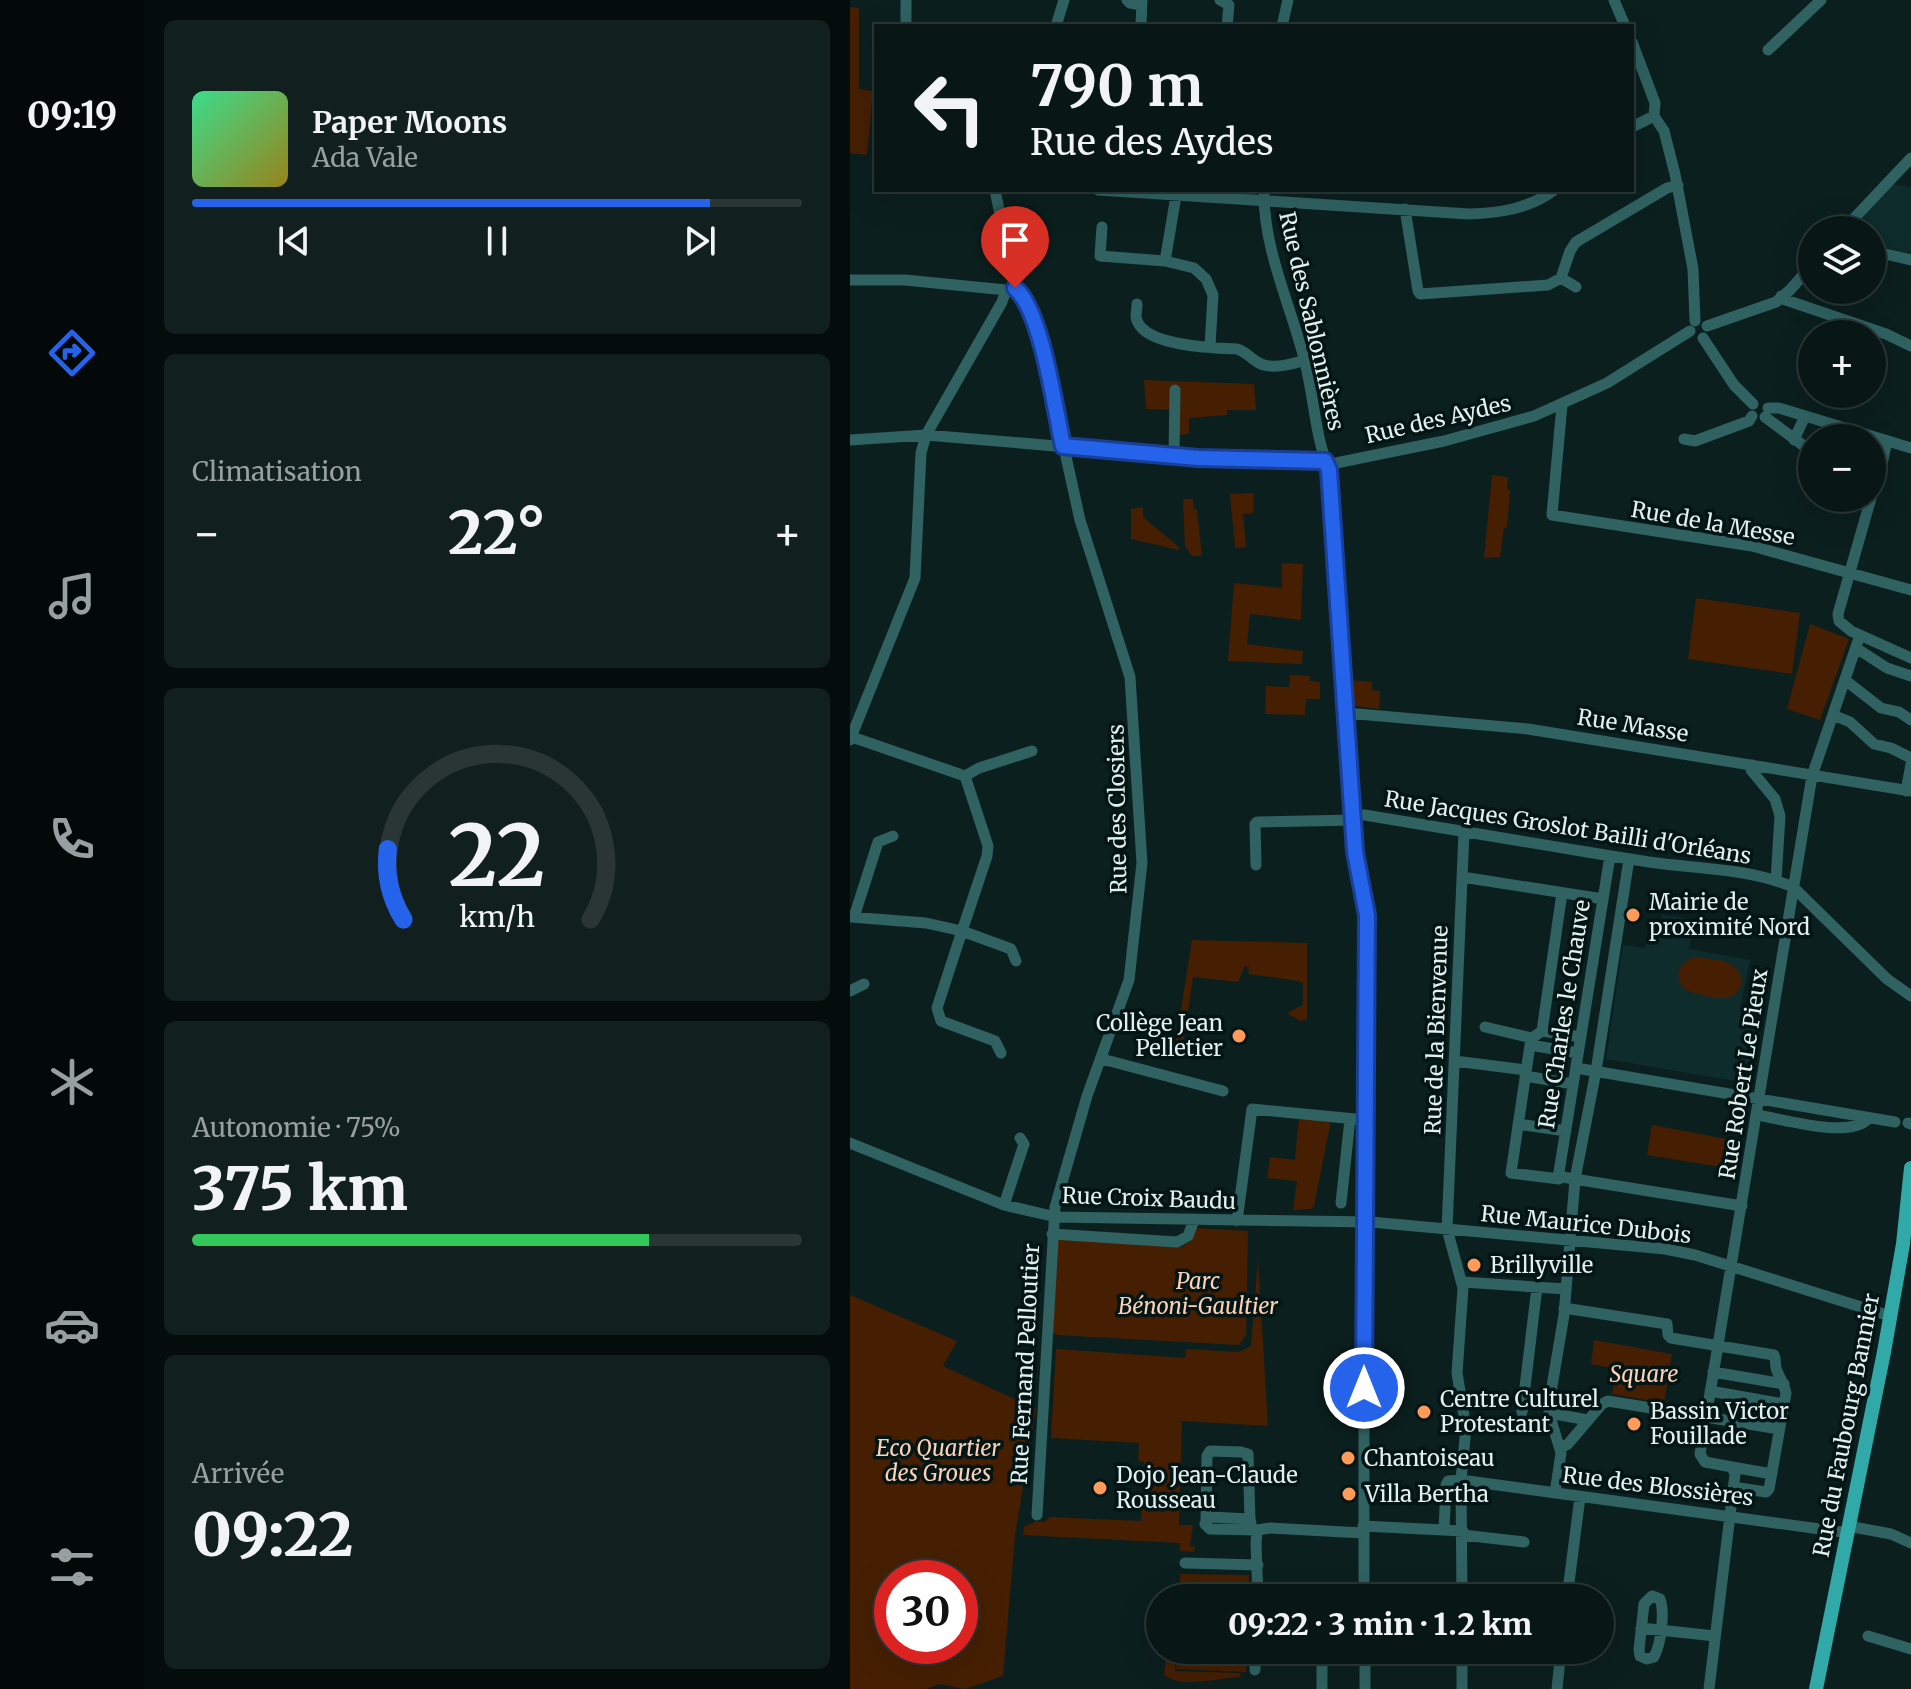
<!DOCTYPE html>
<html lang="fr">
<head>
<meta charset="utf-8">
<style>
  body { margin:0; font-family:Merriweather,serif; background:#11201f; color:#f1f3f6; height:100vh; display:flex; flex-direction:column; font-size:30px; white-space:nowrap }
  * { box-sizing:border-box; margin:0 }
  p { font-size:26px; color:#989fa1 }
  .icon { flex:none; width:44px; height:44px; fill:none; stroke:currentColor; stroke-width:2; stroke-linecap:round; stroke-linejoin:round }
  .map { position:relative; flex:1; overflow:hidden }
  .sheet { display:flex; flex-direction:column; gap:20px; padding:20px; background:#040d0c; width:706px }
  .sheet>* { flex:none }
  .top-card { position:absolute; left:24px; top:24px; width:760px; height:168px; border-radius:0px; box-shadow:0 8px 32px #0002,0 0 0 2px #293635; background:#081716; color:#f1f3f6; overflow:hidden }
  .buttons { position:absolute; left:948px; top:216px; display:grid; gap:16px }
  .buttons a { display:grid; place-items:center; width:88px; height:88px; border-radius:50%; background:#081716; box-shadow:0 8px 32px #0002,0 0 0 2px #293635; font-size:40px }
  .speed { position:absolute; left:24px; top:1560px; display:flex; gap:16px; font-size:40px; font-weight:700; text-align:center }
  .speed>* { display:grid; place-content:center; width:104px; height:104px; border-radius:50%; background:#081716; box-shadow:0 8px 32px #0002,0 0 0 2px #293635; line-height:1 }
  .speed .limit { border:12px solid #d22; background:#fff; color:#111 }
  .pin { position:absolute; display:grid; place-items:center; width:68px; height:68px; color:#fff; margin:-82px -34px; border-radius:50% 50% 50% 0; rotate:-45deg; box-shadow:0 0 8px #0007 }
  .pin .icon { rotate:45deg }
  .me { position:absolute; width:88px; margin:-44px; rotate:0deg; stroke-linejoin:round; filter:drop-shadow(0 0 6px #0008) }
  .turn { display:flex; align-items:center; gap:28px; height:168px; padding:0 24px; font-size:36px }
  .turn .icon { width:104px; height:104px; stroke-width:2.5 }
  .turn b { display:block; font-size:56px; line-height:68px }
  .big { font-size:60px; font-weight:800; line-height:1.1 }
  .sheet .card { flex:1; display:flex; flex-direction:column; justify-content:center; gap:12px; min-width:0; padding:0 28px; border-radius:12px; background:#11201f }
  .sheet .dial { align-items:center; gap:0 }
  .dial svg { height:208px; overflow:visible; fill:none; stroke:#293635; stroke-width:7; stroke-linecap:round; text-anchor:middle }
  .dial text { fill:#f1f3f6; stroke:none }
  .song { display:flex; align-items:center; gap:24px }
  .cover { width:96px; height:96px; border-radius:12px; background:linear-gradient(135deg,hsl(150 70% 55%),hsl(50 70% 35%)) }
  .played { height:8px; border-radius:4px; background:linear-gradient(90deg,#2563eb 85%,#293635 85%) }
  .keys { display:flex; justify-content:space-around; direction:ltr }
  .heat { display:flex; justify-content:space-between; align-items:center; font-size:44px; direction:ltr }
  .charge { height:12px; border-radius:6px; background:linear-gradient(90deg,#34c759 75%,#293635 0) }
  .trip { position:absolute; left:296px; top:1584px; width:468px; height:80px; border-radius:40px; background:#081716; box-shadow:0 8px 32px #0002,0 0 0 2px #293635; font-weight:800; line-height:80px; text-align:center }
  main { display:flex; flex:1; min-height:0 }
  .tabs { display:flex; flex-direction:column; width:144px; justify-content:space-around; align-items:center; background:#030909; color:#989fa1 }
  .tabs .icon { width:56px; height:56px }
  .tabs .on { color:#2563eb }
  .tabs b { font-size:36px; color:#f1f3f6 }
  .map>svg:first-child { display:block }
</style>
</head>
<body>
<main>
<nav class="tabs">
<b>09:19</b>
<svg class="icon on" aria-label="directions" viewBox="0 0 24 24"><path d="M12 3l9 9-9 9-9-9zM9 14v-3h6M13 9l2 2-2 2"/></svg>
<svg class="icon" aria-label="music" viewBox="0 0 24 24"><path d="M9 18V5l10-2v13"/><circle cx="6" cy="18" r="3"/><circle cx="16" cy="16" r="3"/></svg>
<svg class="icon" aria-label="phone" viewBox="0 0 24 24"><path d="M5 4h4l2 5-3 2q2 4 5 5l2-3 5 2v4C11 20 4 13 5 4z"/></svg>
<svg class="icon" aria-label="climate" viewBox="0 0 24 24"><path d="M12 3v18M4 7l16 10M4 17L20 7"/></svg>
<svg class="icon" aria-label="car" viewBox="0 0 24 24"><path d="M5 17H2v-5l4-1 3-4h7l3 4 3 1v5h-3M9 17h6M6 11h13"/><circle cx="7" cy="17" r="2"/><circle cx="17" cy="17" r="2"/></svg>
<svg class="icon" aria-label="filters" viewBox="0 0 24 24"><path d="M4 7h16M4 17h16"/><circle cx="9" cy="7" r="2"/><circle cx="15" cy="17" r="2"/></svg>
</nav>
<section class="sheet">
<div class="card">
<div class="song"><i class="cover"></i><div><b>Paper Moons</b><p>Ada Vale</p></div></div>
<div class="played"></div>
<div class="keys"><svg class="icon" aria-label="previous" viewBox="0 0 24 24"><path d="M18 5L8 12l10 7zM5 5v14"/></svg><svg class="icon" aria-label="pause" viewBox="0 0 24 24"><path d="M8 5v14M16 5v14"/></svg><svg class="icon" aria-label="next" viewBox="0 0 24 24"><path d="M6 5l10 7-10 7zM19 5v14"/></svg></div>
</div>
<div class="card"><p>Climatisation</p>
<div class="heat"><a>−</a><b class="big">22°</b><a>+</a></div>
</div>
<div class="card dial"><svg viewBox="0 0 100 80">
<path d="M14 69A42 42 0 1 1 86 69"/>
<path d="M14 69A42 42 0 0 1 8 42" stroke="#2563eb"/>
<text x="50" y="56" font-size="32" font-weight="700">22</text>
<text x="50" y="72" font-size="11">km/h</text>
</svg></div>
<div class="card"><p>Autonomie · 75%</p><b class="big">375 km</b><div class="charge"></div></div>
<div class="card"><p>Arrivée</p><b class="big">09:22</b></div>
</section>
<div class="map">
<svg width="1061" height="1689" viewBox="0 0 1061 1689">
  <rect width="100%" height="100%" fill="#0b1f1e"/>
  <path fill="#0e2c2c" d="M1042 184 1061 187V254L1022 245V230H999Z
    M812 915 843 919 839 949 900 960 890 1009 908 1013 896 1083 756 1059 773 945 795 948 797 940 805 941 807 921 811 922Z"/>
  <path fill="#461f02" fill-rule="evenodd" d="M0 7 9 8V89L23 91 17 155 0 153Z
    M294 380 404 384 406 410H377V415L339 418V434L327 435 320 410 296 409Z
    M642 475 658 477 657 489 660 490 657 527 654 528 650 557 634 558Z
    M404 493 403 513 393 514 396 547 385 548 380 494Z
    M333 499H343L344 509H347L352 556H342L335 546Z
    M293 507V517L329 547V550L281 539V509Z
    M432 563 453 564 451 620 400 614 397 644 453 651 452 664 378 661 384 583 432 588Z
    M846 598 950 613 942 674 838 659Z
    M960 624 999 639 970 720 937 709Z
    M440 675 460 676V681L470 682V699H456L455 715 415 714 416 686 439 687Z
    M499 680 522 682V690L530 691 529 709 506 706 501 703Z
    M342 940 457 943V1019L450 1021 437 1013 453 1005V983L448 981 398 974 399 967 395 966 388 982 343 977 334 1039 325 1047Z
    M845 957C864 960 888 958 892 981 890 988 887 995 880 997 869 1001 844 994 834 989 823 975 829 962 845 957Z
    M449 1116 481 1120 464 1206 461 1209 443 1210 447 1181 417 1178 420 1157 445 1160Z
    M802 1125 882 1140 877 1168 797 1155Z
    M346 1228 398 1231 396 1335 389 1345 206 1335 203 1332 205 1236 332 1247 342 1240Z
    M408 1259 418 1426 332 1421 329 1525H343L340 1546 345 1547 344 1552 330 1551V1543L173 1535 174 1527 186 1521 194 1522 200 1517 291 1521 294 1462 288 1460 289 1443 201 1438 206 1349 335 1358 336 1349 389 1352 401 1346Z
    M0 1295 107 1341 93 1366 186 1409 165 1535 153 1676 115 1689 89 1684 77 1689H0ZM42 1578H110V1646H42Z
    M744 1340 822 1354 814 1403 762 1394 766 1369 741 1364Z
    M330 1574 399 1575V1598H329Z
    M317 1650H326L325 1671 390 1673 391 1677C367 1678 333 1689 314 1675Z
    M327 1650H361L360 1655 385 1663 388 1654 397 1658 396 1672 326 1669Z"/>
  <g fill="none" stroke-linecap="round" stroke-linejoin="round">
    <path stroke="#2f6261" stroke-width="11" d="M56 0V26
      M277 0 280 3 291 5
      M370 0 379 5 377 26
      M764 0 775 26
      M206 26 214 0
      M291 26 292 0
      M432 26 438 0
      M782 42 805 103 804 116 814 131 825 174 843 269 845 321
      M918 50 971 0
      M782 127 804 116
      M145 190 165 288 174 296 192 348 230 520 280 677 292 863 279 980 237 1096 205 1207 187 1515
      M248 190 619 214C649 213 679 209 704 190
      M414 190C413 249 441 306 455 362 464 398 465 436 479 470L505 852 516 904 518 944 514 1175V1598
      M555 209 568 291 570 294 698 285 711 278 720 251 726 242 817 188 828 185
      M252 227 250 256 315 261 344 268 356 279 363 295 360 346
      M993 230 1061 158
      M1022 251 1061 260
      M315 261 327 190
      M711 278 726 287
      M0 280H55L156 290 163 288
      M931 296 933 299 1036 334 1061 346
      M287 304C287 309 286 313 286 317 291 347 364 348 387 349 397 352 401 359 409 363 421 370 443 364 455 360
      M857 326 926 302 940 290 962 265
      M853 338 884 385 903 404
      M712 405 702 515 902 546 1061 590
      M918 408H929L1061 448
      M915 417 962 452
      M834 439 845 441 899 421 902 416
      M0 440 76 435 348 458 486 463 594 441 684 416 757 383 840 331
      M944 440 955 416
      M324 455 325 390
      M1022 495 1029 477 1037 441
      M1021 498 988 614 989 621 1001 631 1061 658
      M1006 648 1037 668 1061 676
      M995 680 1031 708 1049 712 1061 720
      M496 713 678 729 1061 791
      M983 715 1000 722 1024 744 1041 748 1061 758
      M0 740 65 578 71 453 76 435 152 302 156 290
      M902 765 901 770 925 799 930 816 926 880
      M115 776 129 768 182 751
      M1056 791 1061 764
      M503 815H515C609 831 704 847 799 862 847 869 898 868 943 887L1037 979 1061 996
      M406 865 405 824 407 822 504 820
      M612 877 753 899
      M712 893 692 1031 682 1038 680 1045 661 1173 709 1179 712 1177 892 1206
      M0 917 76 923 112 931 137 856 138 846 115 776 2 737
      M4 917 28 842 43 836
      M0 991 14 984
      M635 1027 682 1038
      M692 1031 731 1037
      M680 1045 728 1053
      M151 1053 145 1041 91 1021 87 1008 112 931 161 949 166 961
      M252 1059 373 1091
      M605 1061 676 1070
      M726 1068 1045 1122
      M675 1076 723 1084
      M907 1115C933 1119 998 1139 1018 1119
      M1058 1123 1061 1124
      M668 1124 716 1131
      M0 1143 154 1205 206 1217 521 1222 815 1249 845 1255 1040 1316
      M712 1177 709 1172 760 856
      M491 1203 500 1119
      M154 1205 174 1144 170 1138
      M387 1221 402 1109 516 1120
      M202 1234 327 1242 338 1236 344 1220
      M613 1282 715 1289
      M714 1308 817 1324 818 1335 821 1338 924 1355C927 1361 924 1365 927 1371 931 1380 934 1384 936 1393L919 1489 916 1492 883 1487
      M863 1372 934 1384
      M860 1391 934 1404
      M672 1412 687 1287
      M699 1413 738 1420
      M710 1448 718 1444 752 1404 758 1401 929 1429
      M882 1467 922 1474
      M705 1493 711 1453 699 1413V1404L714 1315 725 1179 746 1071 779 859
      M356 1520 357 1456 360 1451 391 1452 398 1454 400 1519
      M401 1523 400 1519 360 1517 355 1524 360 1529 407 1530
      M513 1526 613 1531
      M998 1526 1041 1534 1061 1543
      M594 1530 596 1485 598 1481 611 1480 999 1533
      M613 1535 674 1542
      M335 1563 408 1565
      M802 1596 810 1599C815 1612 811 1644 804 1657L797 1659 790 1656 789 1650 794 1604Z
      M408 1598 406 1544 407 1530 420 1528 513 1533
      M612 1598 611 1480 616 1428 607 1373 613 1288 597 1229 614 832
      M717 1598 730 1497
      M791 1628 865 1636
      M1018 1636 1061 1649
      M425 1659 472 1660
      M405 1670 406 1650
      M472 1689V1650
      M515 1689V1650
      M612 1689V1650
      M707 1689 711 1650
      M859 1689 885 1474 882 1467 855 1462 850 1454 962 776 1010 635"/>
    <path stroke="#31a9a8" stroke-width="14" d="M966 1689 1034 1352 1053 1244 1061 1168"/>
  </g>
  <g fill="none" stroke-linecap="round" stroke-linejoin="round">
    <g stroke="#184099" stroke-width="20">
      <path id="route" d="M165 288C192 311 205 410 213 446L348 458 475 461 479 470 505 852 517 915 514 1388"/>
    </g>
    <use href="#route" stroke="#2563eb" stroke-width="14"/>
  </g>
  <g fill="#ff9b5a" stroke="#031515" stroke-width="3">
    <circle cx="783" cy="915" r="8"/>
    <circle cx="389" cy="1036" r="8"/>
    <circle cx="624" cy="1265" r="8"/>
    <circle cx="574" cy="1412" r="8"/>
    <circle cx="784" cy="1424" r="8"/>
    <circle cx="498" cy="1458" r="8"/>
    <circle cx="250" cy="1488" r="8"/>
    <circle cx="499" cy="1494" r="8"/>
  </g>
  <g text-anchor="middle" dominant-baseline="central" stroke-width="7" stroke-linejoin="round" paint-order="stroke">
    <g font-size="22" fill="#e4f0ef" stroke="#031515">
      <text transform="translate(462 321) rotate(77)">Rue des Sablonnières</text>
      <text transform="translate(588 419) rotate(-13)">Rue des Aydes</text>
      <text transform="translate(863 523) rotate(10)">Rue de la Messe</text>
      <text transform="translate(783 725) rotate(9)">Rue Masse</text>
      <text transform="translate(267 809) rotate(-91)">Rue des Closiers</text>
      <text transform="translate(718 827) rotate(9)">Rue Jacques Groslot Bailli d'Orléans</text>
      <text transform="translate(714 1014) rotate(-81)">Rue Charles le Chauve</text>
      <text transform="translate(586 1030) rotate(-88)">Rue de la Bienvenue</text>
      <text transform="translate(893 1074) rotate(-81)">Rue Robert Le Pieux</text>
      <text transform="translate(299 1198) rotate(2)">Rue Croix Baudu</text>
      <text transform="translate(736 1224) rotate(6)">Rue Maurice Dubois</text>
      <text transform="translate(175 1364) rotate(-87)">Rue Fernand Pelloutier</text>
      <text transform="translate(996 1425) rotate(-79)">Rue du Faubourg Bannier</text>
      <text transform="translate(808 1486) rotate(7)">Rue des Blossières</text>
    </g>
    <g font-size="22" fill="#e4f0ef" stroke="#031515" text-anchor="start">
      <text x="799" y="902">Mairie de<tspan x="799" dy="25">proximité Nord</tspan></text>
      <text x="373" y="1023" text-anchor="end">Collège Jean<tspan x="373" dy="25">Pelletier</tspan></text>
      <text x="640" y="1265">Brillyville</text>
      <text x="590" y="1399">Centre Culturel<tspan x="590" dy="25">Protestant</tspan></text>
      <text x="800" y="1411">Bassin Victor<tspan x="800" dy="25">Fouillade</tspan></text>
      <text x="514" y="1458">Chantoiseau</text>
      <text x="266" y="1475">Dojo Jean-Claude<tspan x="266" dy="25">Rousseau</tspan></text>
      <text x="515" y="1494">Villa Bertha</text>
    </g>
    <g font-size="22" font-style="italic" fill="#fed2b8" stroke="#031515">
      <text x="348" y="1281">Parc<tspan x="348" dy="25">Bénoni-Gaultier</tspan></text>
      <text x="794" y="1374">Square</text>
      <text x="88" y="1448">Eco Quartier<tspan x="88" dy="25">des Groues</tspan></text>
    </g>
  </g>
</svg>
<div class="buttons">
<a><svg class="icon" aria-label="layers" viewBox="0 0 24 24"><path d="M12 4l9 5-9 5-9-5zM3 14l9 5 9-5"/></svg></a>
<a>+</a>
<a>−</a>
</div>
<div class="speed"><div class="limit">30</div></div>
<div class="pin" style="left:165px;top:288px;background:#d93025"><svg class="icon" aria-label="arrive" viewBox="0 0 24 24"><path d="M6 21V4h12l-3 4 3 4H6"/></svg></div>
<svg class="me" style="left:514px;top:1388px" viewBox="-20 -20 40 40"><circle r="17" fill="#2563eb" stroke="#fff" stroke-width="3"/><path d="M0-11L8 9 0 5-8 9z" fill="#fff"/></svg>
<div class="trip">09:22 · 3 min · 1.2 km</div>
<div class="top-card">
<div class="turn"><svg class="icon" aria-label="left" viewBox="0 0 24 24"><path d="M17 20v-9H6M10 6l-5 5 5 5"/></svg><div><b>790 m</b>Rue des Aydes</div></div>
</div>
</div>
</main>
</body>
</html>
